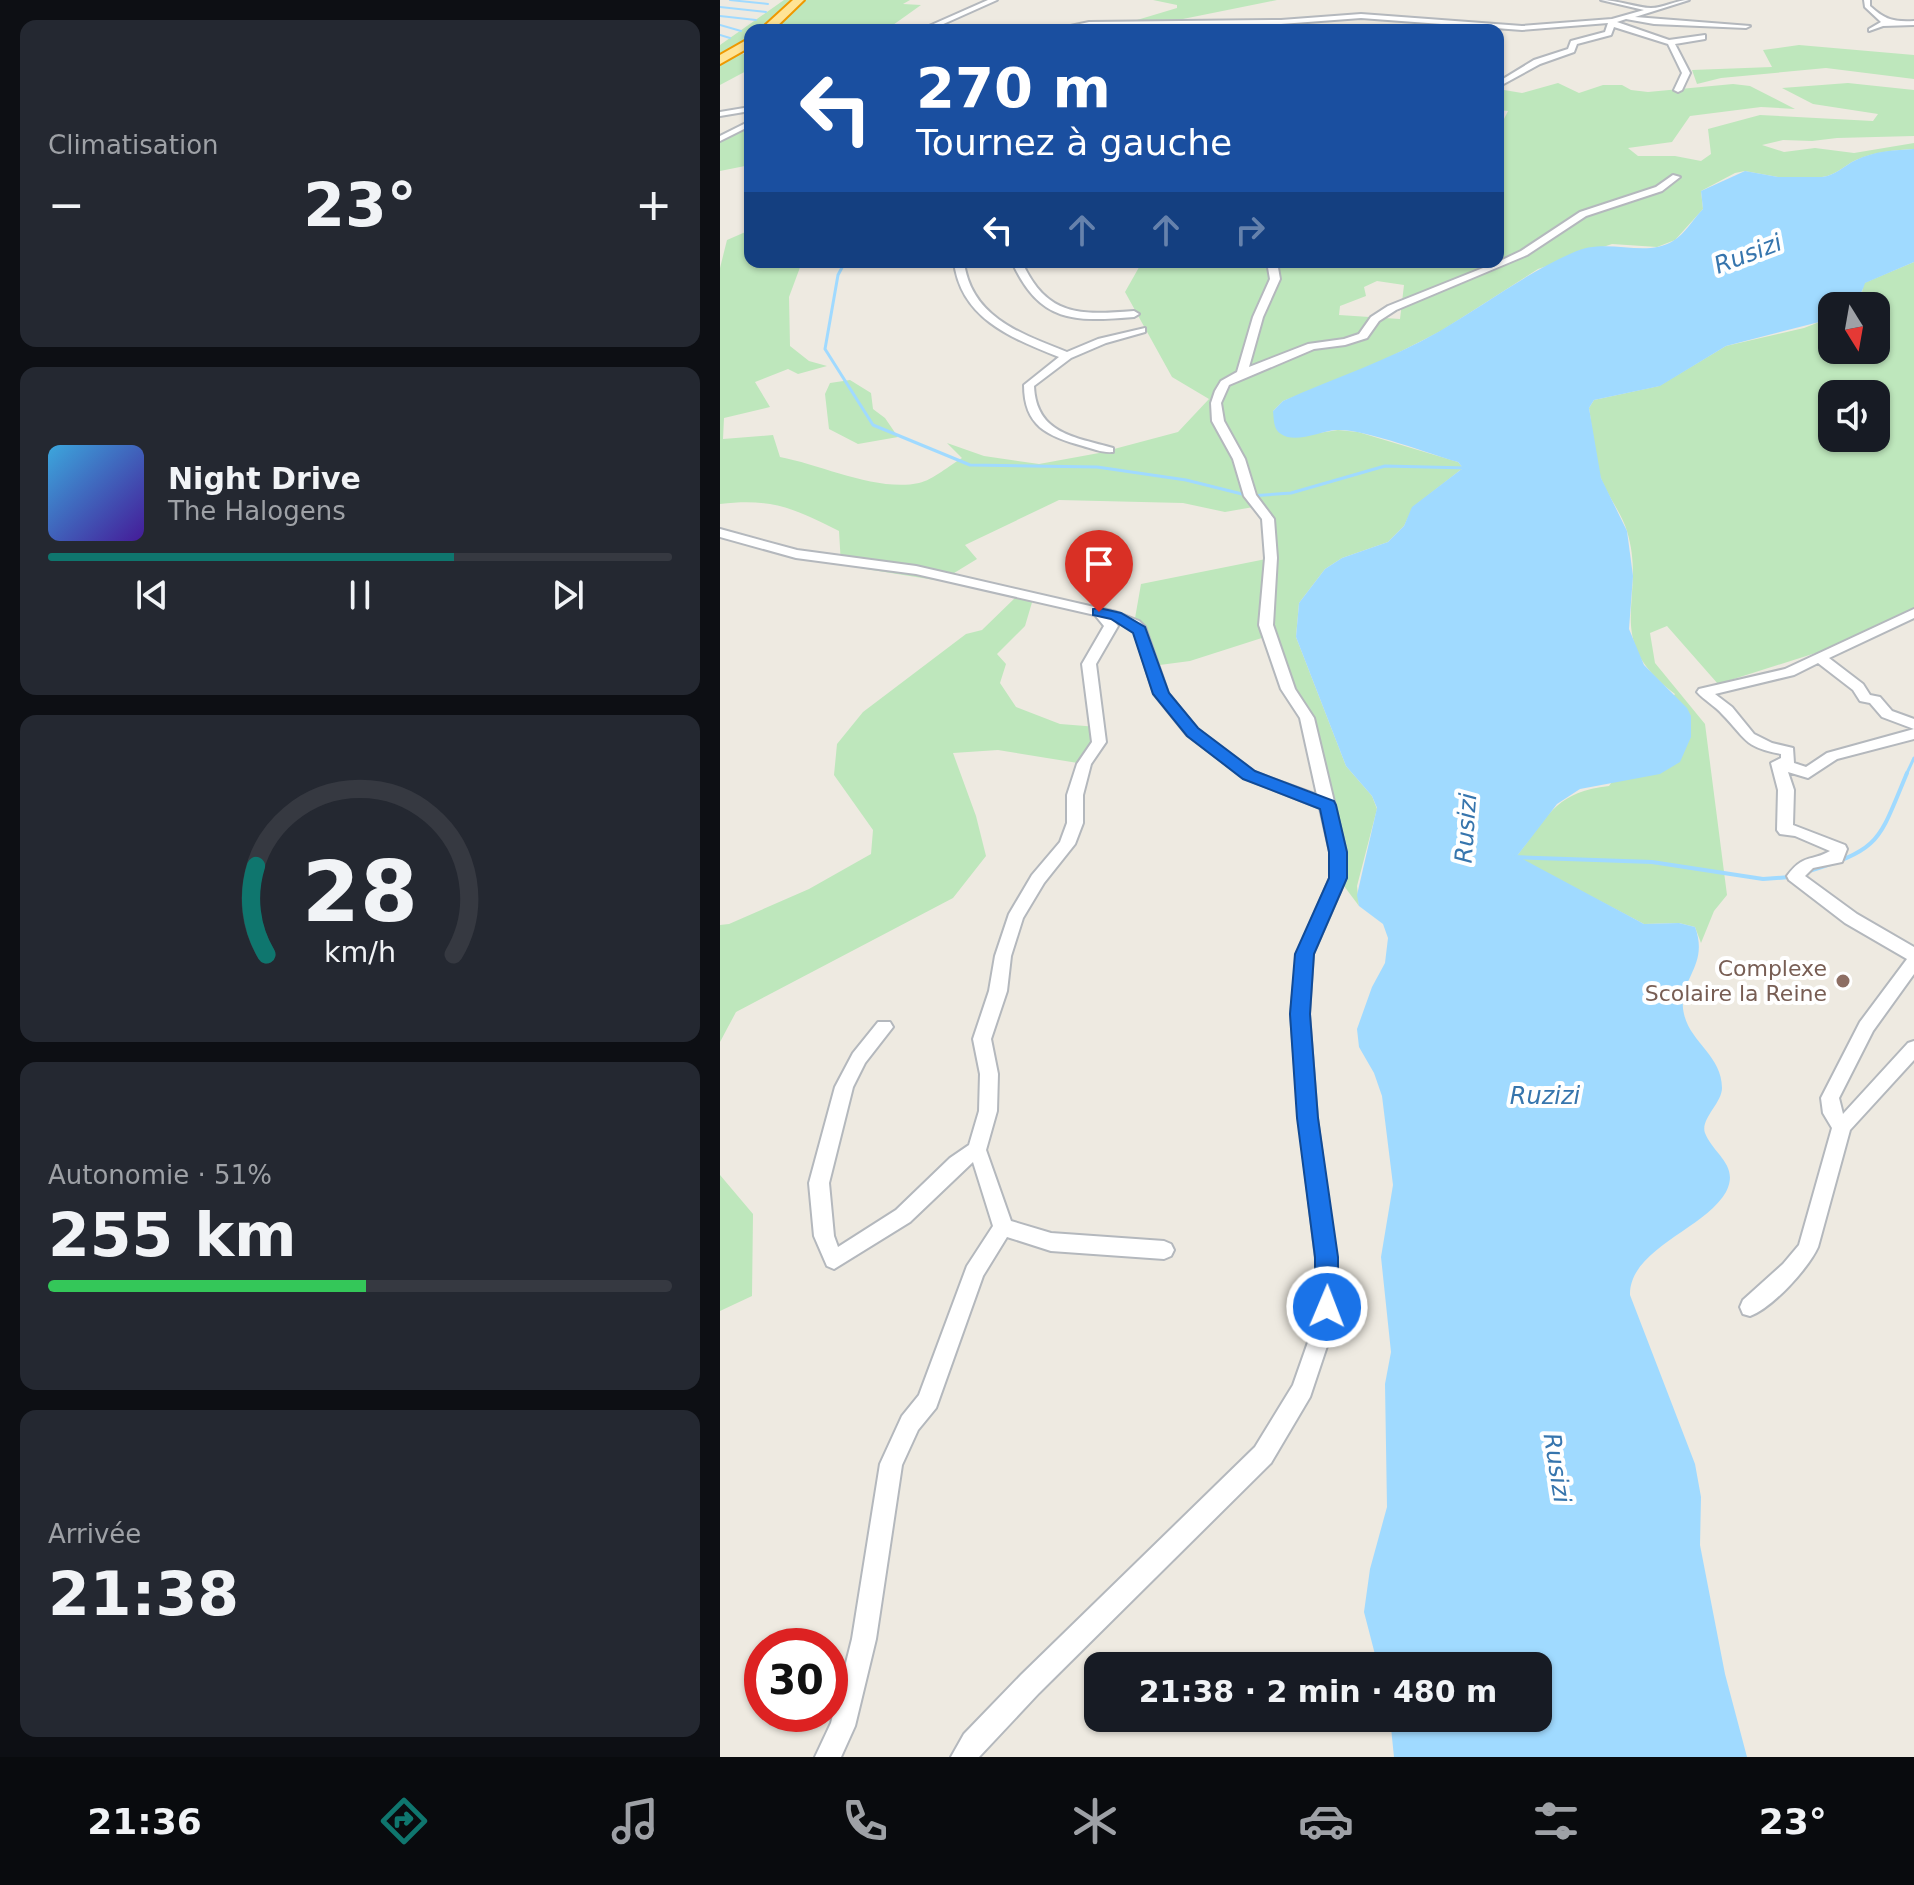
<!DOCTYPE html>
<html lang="fr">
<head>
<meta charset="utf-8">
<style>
  body { margin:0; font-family:"DejaVu Sans",sans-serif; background:#242831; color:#f1f3f6; height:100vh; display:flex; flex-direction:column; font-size:30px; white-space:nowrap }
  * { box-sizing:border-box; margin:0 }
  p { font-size:26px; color:#9ea1a6 }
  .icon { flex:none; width:44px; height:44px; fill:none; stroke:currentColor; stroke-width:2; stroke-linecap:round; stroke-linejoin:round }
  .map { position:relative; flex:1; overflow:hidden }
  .side { display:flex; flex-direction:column; gap:20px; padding:20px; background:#0d0f14; width:720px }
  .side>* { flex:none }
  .top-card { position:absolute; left:24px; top:24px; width:760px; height:244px; border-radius:16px; box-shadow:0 2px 6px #0004; background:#1a4fa0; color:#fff; overflow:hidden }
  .needle { width:52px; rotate:169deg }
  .fabs { position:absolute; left:1098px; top:292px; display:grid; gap:16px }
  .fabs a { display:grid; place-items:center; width:72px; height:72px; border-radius:16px; background:#171b24; box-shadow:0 2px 6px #0004; font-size:40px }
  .speed { position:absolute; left:24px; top:1628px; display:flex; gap:16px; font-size:40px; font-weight:700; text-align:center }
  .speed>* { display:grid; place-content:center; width:104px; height:104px; border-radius:50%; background:#171b24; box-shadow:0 2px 6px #0004; line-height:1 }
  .speed .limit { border:12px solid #d22; background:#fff; color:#111 }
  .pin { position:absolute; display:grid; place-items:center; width:68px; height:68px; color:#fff; margin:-82px -34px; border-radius:50% 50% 50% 0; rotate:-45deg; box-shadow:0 0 8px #0007 }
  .pin .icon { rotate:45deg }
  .me { position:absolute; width:88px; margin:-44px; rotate:1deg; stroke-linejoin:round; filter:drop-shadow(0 0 6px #0008) }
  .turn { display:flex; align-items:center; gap:28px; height:168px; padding:0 40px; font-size:36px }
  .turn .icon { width:104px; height:104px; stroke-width:2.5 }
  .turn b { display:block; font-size:56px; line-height:68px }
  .lanes { display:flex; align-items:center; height:76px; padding:0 40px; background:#0003; justify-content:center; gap:40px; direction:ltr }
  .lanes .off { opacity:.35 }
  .big { font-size:60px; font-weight:600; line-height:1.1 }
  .side .card { flex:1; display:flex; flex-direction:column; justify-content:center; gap:12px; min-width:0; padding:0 28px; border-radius:16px; background:#242831 }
  .side .dial { align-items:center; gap:0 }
  .dial svg { height:208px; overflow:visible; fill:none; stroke:#363941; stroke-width:7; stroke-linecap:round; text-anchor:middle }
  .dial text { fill:#f1f3f6; stroke:none }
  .song { display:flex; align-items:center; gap:24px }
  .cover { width:96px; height:96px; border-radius:12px; background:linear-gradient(135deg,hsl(200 70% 55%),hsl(260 70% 35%)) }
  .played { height:8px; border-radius:4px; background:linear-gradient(90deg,#0f766e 65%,#363941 65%) }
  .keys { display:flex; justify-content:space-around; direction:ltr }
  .heat { display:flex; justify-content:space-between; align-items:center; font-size:44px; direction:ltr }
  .charge { height:12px; border-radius:6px; background:linear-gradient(90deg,#34c759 51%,#363941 0) }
  .trip { position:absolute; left:364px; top:1652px; width:468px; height:80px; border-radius:16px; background:#171b24; box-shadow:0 2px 6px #0004; font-weight:600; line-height:80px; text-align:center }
  .dock { display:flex; height:128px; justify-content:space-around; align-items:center; background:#090b0e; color:#9ea1a6 }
  .dock .icon { width:56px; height:56px }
  .dock .active { color:#0f766e }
  .dock b { font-size:36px; color:#f1f3f6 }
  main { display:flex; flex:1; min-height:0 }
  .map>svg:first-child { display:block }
</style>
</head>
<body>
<main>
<section class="side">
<div class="card"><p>Climatisation</p>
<div class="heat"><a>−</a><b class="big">23°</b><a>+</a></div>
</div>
<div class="card">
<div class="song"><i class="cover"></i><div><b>Night Drive</b><p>The Halogens</p></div></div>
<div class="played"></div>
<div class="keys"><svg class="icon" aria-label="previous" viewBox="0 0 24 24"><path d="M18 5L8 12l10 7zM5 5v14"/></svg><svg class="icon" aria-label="pause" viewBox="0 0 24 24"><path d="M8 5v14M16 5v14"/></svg><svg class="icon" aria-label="next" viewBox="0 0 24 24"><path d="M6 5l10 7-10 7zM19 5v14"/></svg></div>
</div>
<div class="card dial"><svg viewBox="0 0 100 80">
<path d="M14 69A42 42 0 1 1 86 69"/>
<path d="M14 69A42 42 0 0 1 10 35" stroke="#0f766e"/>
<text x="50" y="56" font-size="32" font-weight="700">28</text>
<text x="50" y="72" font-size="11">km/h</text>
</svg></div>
<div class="card"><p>Autonomie · 51%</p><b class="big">255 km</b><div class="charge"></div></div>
<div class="card"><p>Arrivée</p><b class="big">21:38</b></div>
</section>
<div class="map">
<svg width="1194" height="1757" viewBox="0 0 1194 1757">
  <rect width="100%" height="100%" fill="#eeeae1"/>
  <path fill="#bee7bc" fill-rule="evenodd" d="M64 0H190L183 4 201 5 166 30H30V42L10 56 30 53V69L0 85V45Z
    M433 0H557L448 22 407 23 457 8V5Z
    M1079 45 1194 55V79L1106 68 1001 78 977 84 972 70 1052 67 1043 50Z
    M838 83 859 93 883 85H902L911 90 928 92 1013 84 1030 86 1075 109 1041 107 970 116 952 142 908 148 918 156H955L981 161 991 154 988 129 1040 115 1153 121 1158 114 1093 104 1062 88 1128 83 1194 90V136L1117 138 1092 141 1063 140 1042 145 1064 152 1095 148 1134 153 1194 143V149C1175 150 1154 152 1136 160 1123 166 1117 175 1102 177H1058L1025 171 1015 173 981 191 983 209 955 240 937 247 892 244 818 269 721 331 654 365 563 401 553 411 573 437 618 430 638 432 738 462 743 468 693 507 684 526 668 542 622 558 605 569 579 603 576 637 626 766 652 796 657 809 637 886 639 906 618 878 588 723 548 636 470 661 432 666 414 624 421 584 551 558 539 506 505 512 463 503 339 500 245 545 257 559 221 581 121 565 119 531C74 508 51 498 0 504V268L7 240 30 230V262H82L69 297 70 346 89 361 107 366 78 374 68 369 35 382 50 407 4 418 3 439 53 435 60 457C102 465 157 492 199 483 213 480 230 465 242 458L227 443 264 456 319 464 379 453 458 432 489 399 452 377 405 292 422 262H778V118L784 119 788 111 778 110V89L802 93ZM657 281 684 285 680 319 619 315 620 306 646 296 644 287Z
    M30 123V165L0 171V139Z
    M1194 262V611L1102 651 998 684 947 626 930 633 935 663 985 724 1007 895 994 911 981 943 975 927 959 923 924 924 796 857C828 817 834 792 889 786L955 694C880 637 928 601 907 531 902 514 889 498 882 481 873 460 873 431 869 408L874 400 939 386 1006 346 1084 328 1112 317V350H1156V306H1129L1141 297 1144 283ZM1112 394H1156V438H1112Z
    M130 380 151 393 153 409 165 418 178 437 138 444 109 429 105 394 110 383Z
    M297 596 313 599 305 626 277 654 286 664 280 683 296 707 340 724 378 727 364 764 278 750 233 753 256 816 266 856 233 898 16 1012 0 1042V925L9 924 89 889 151 854 153 830 114 775 117 744 143 712 246 634 262 630Z
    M0 1175 33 1214 32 1296 0 1311Z"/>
  <path fill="#a0daff" d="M1194 149V262L1145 283C1139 302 1131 306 1112 306V317L1107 320 1006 346 940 386 874 400 869 408 881 478 907 531 913 576 909 629 924 665 967 708 971 716V737L960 762 940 774 860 789 837 804 797 856 924 924 959 923 975 927C990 967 956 980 964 1014 970 1042 1002 1056 1002 1088 1002 1103 980 1119 985 1133 993 1154 1020 1165 1006 1192 985 1229 909 1249 910 1295L975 1464 981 1497 980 1545 1005 1674 1027 1757H674L670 1718H818V1666H658L644 1612 650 1569 667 1507 665 1384 671 1352 661 1257 673 1185 662 1096 654 1073 639 1047 637 1029 652 987 665 963 668 938 663 924 639 906 637 895 657 808 652 796 626 766 576 637 579 603 605 569 622 558 668 542 684 526 692 507 743 468 738 462C709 454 643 428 616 430 601 431 575 444 561 434 553 429 554 419 553 411L563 401C616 377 670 360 720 331 764 305 805 274 852 253 887 236 924 259 953 241 965 234 973 219 983 209L981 191 1025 171 1058 177H1102C1117 175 1123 166 1136 160 1154 151 1175 150 1194 149Z"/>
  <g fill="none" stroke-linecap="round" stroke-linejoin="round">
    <path stroke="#a0daff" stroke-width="2" d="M10 0 48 4
      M0 7 46 12
      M0 16 36 20
      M0 25 21 31
      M0 35 10 38"/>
    <path stroke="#a0daff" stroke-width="3" d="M125 262 118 275 105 349 153 425 250 465 377 467 466 480 530 496 571 493 665 466 748 468
      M1186 775 1194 758"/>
    <path stroke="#a0daff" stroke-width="4" d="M793 857 932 862 1043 879 1070 877
      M1086 872C1162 849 1158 842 1187 773"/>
    <g stroke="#b4b8bd" stroke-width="4">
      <path id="minor" d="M268 0H277L210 30H200Z
        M881 0C897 0 918 8 931 8 944 8 956 0 969 0L915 17 1030 26 1026 28 934 24 906 19 897 22 949 40 985 35V39L955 44 970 73 962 90 958 92 954 90 962 73 948 44 894 27 891 35 857 44 854 52 820 64 778 87V82L814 60 848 49 851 41 885 32 888 23 802 30 641 18 561 24 369 26 332 30 369 22 561 20 641 14 802 26 892 19 924 10Z
        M1144 0H1150V6C1165 20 1174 22 1194 21V25L1163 26 1149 31V29L1161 22 1145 7Z
        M629 28H668L672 30H625Z
        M30 107V111L0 116V112Z
        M30 121V126L0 141V136Z
        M953 175 960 177 942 191 866 216 807 255 676 310 659 321 647 338 625 345 594 349 509 385 501 403 504 421 525 459 536 495 554 519 557 558 553 625 575 689 594 718 626 852V878L593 954 589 1014 597 1118 619 1284 613 1328 590 1397 551 1463 319 1693 259 1757H231L244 1734 301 1675 535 1447 573 1385 593 1328 599 1284 579 1118 571 1014 577 954 610 878V852L600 808 524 778 467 735 434 694 414 631 392 619 398 626 376 664 386 742 371 764 363 795V823L355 844 324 883 303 918 291 956 287 991 271 1039 278 1074 277 1111 266 1150 291 1221 331 1233 444 1241 451 1244 454 1250 451 1256 444 1259 331 1251 287 1237 263 1276 216 1408 198 1430 182 1465 156 1639 135 1726 121 1757H95L111 1723 132 1639 160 1464 182 1416 199 1395 247 1266 273 1226 253 1162 190 1222 114 1269 107 1266 94 1236 89 1183 115 1087 133 1053 158 1022H170L173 1027 145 1063 133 1087 109 1183 114 1236 118 1247 176 1210 230 1158 249 1145 259 1111 260 1074 253 1039 269 991 275 956 289 914 312 875 340 842 347 823V795L357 764 372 742 362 664 384 626 375 615 196 574 76 558 0 537V529L77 550 196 566 396 612 419 621 425 627 448 693 477 729 534 772 597 795 580 718 561 689 539 625 545 558 542 519 524 496 513 459 492 421 491 403 495 391 501 381 517 372 533 317 550 279 547 262H557L560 279 543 317 529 367 588 344 624 339 639 334 651 317 668 306 778 262 801 251 860 212 936 187Z
        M234 262H244C251 317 301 334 347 352L378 339 425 328V332L386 343 351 358 314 386C316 434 355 437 393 448V452C383 453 373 449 363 446 327 436 304 426 304 385L339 357C292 338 241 319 234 262Z
        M292 262H302C327 317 360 315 414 311L419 314 414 317C354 322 320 323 292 262Z
        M1194 609V618L1109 658 1143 684 1150 695 1160 697 1172 711 1194 719V729L1162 717 1150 703 1140 701 1133 690 1098 663 1074 675 995 694 1012 707 1034 734 1052 743 1073 748 1074 763 1086 767 1107 753 1194 729V739L1117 759 1088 778 1068 772 1074 790 1073 825 1125 845 1127 849 1122 862 1093 868 1085 876 1137 914 1194 947V974L1153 1031 1119 1098 1123 1114 1188 1043 1194 1041V1060L1130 1130 1098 1247C1088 1269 1052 1308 1030 1316L1023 1314 1020 1307 1023 1300 1063 1264 1079 1245 1112 1128 1103 1113 1101 1098 1140 1022 1187 959 1125 923 1069 880 1067 876C1084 853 1091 862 1110 851L1075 836 1060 834 1057 830 1058 790 1051 763 1061 758V754C1023 747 1026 738 1002 714 995 706 984 700 977 692L979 689 1065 669Z"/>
    </g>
    <g stroke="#ef9900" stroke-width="4">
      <path id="trunk" d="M73 0H84L53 30H40Z
        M30 38V47L0 64V55Z"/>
    </g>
    <use href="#minor" fill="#fff" fill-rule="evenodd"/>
    <use href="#trunk" fill="#ffe496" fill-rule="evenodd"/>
  </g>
  <path fill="#1a73e8" stroke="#114b97" stroke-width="2" d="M379 608 401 613 425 627 449 693 478 728 535 771 614 801 616 805 627 852V878L594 954 590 1014 598 1118 618 1257V1307L615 1314 607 1317 599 1314 595 1307V1257L577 1118 570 1014 575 954 609 878V852L600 809 523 779 467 736 433 694 413 633 391 619 373 615V609Z"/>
  <circle fill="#8d6e63" stroke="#fff" stroke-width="3" cx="1123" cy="981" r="8"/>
  <g text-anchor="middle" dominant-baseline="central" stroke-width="8" stroke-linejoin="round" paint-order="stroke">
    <g font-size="22" fill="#785e54" stroke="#fff" text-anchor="end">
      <text x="1107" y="968">Complexe<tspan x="1107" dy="25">Scolaire la Reine</tspan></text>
    </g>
    <g font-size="24" font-style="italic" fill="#3675ad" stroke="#fff">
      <text transform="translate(1028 254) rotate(-21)">Rusizi</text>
      <text transform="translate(746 828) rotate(-86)">Rusizi</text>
      <text x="825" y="1096">Ruzizi</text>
      <text transform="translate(837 1468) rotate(81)">Rusizi</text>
    </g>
  </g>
</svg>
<div class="fabs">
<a><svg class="needle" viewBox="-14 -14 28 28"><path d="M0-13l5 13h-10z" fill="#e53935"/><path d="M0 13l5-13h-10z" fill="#9ea1a6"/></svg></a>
<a><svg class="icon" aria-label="sound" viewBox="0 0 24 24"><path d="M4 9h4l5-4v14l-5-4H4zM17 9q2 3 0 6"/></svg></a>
</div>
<div class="speed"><div class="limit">30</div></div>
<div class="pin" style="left:379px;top:612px;background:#d93025"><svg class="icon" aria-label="arrive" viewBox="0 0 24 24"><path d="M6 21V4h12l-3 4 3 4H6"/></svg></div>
<svg class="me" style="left:607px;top:1307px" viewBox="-20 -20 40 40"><circle r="17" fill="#1a73e8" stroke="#fff" stroke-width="3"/><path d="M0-11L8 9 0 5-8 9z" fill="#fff"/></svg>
<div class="trip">21:38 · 2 min · 480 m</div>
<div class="top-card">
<div class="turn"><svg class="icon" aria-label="left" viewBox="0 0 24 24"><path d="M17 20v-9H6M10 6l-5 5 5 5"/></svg><div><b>270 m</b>Tournez à gauche</div></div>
<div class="lanes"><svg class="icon" aria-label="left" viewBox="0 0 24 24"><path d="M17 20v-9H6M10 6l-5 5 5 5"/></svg><svg class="icon off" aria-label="ahead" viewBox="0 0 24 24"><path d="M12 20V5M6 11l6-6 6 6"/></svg><svg class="icon off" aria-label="ahead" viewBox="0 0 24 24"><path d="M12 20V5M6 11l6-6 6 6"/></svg><svg class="icon off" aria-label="right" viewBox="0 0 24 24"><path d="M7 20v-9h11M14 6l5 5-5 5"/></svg></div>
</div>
</div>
</main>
<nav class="dock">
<b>21:36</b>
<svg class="icon active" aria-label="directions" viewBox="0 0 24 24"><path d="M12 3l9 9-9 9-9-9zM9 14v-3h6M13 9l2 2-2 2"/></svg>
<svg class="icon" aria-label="music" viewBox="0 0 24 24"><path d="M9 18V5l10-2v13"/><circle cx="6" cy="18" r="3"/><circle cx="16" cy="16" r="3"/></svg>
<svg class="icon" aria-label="phone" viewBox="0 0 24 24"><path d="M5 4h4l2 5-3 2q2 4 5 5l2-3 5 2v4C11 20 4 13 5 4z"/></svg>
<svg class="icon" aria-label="climate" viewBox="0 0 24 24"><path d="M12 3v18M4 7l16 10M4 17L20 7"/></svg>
<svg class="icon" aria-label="car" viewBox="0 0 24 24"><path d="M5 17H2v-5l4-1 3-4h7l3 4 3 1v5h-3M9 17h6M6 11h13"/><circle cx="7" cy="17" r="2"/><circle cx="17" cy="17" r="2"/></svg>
<svg class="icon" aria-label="filters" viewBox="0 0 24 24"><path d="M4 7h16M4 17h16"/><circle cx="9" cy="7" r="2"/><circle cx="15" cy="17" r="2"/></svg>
<b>23°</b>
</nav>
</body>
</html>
